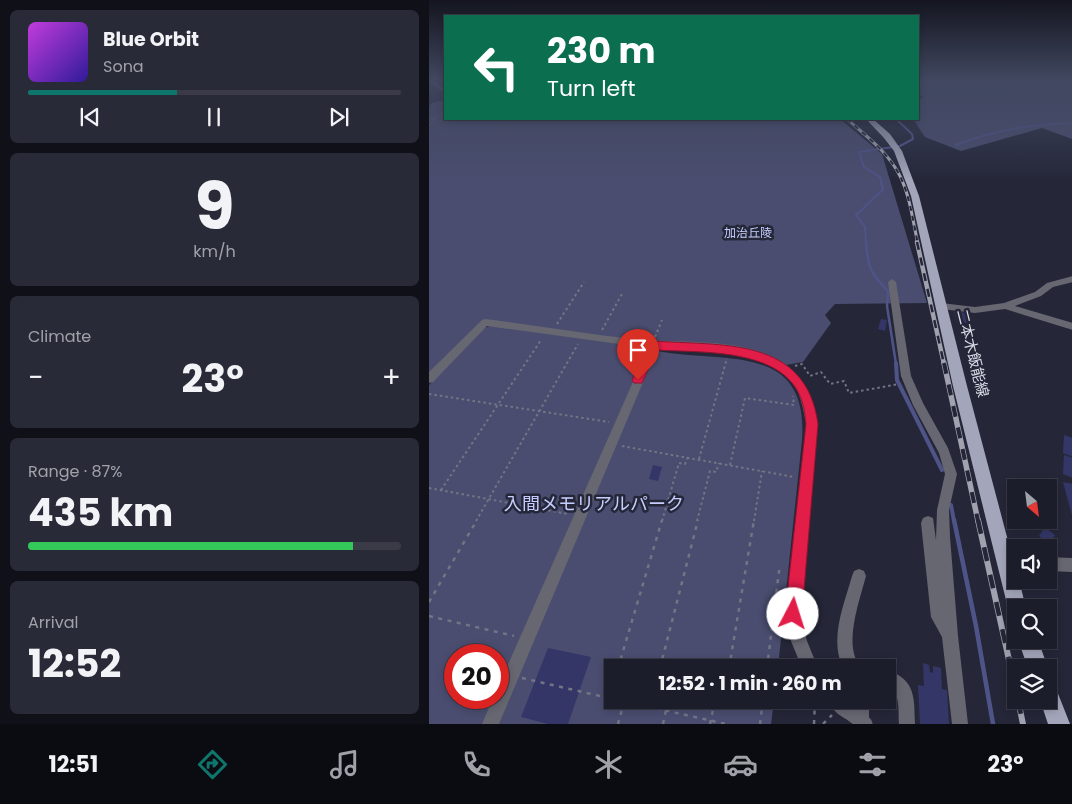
<!DOCTYPE html>
<html lang="en">
<head>
<meta charset="utf-8">
<style>
  body { margin:0; font-family:Poppins,"Noto Sans JP",sans-serif; background:#292a37; color:#f1f3f6; height:100vh; display:flex; flex-direction:column; font-size:19px; white-space:nowrap }
  * { box-sizing:border-box; margin:0 }
  p { font-size:16px; color:#a0a2a9 }
  .icon { flex:none; width:28px; height:28px; fill:none; stroke:currentColor; stroke-width:2; stroke-linecap:round; stroke-linejoin:round }
  .map { position:relative; flex:1; overflow:hidden }
  .details { display:flex; flex-direction:column; gap:10px; padding:10px; background:#0f1018; width:429px }
  .details>* { flex:none }
  .hud { position:absolute; left:15px; top:15px; width:475px; height:105px; border-radius:0px; box-shadow:0 2px 8px #0003,0 0 0 1px #3a3b47; background:#0b6e4f; color:#fff; overflow:hidden }
  .needle { width:32px; rotate:152deg }
  .tools { position:absolute; left:578px; top:479px; display:grid; gap:10px }
  .tools a { display:grid; place-items:center; width:50px; height:50px; border-radius:0px; background:#1c1d2b; box-shadow:0 2px 8px #0003,0 0 0 1px #3a3b47; font-size:25px }
  .speed { position:absolute; left:15px; top:644px; display:flex; gap:10px; font-size:25px; font-weight:700; text-align:center }
  .speed>* { display:grid; place-content:center; width:65px; height:65px; border-radius:50%; background:#1c1d2b; box-shadow:0 2px 8px #0003,0 0 0 1px #3a3b47; line-height:1 }
  .speed .limit { border:8px solid #d22; background:#fff; color:#111 }
  .pin { position:absolute; display:grid; place-items:center; width:42px; height:42px; color:#fff; margin:-51px -21px; border-radius:50% 50% 50% 0; rotate:-45deg; box-shadow:0 0 5px #0007 }
  .pin .icon { rotate:45deg }
  .me { position:absolute; width:55px; margin:-28px; rotate:5deg; stroke-linejoin:round; filter:drop-shadow(0 0 4px #0008) }
  .turn { display:flex; align-items:center; gap:18px; height:105px; padding:0 20px; font-size:22px }
  .turn .icon { width:65px; height:65px; stroke-width:2.5 }
  .turn b { display:block; font-size:35px; line-height:42px }
  .big { font-size:38px; font-weight:700; line-height:1.1 }
  .details .widget { flex:1; display:flex; flex-direction:column; justify-content:center; gap:8px; min-width:0; padding:0 18px; border-radius:8px; background:#292a37 }
  .details .dial { align-items:center; gap:0 }
  .dial b { font-size:65px; line-height:1 }
  .song { display:flex; align-items:center; gap:15px }
  .cover { width:60px; height:60px; border-radius:8px; background:linear-gradient(135deg,hsl(290 70% 55%),hsl(250 70% 35%)) }
  .played { height:5px; border-radius:2px; background:linear-gradient(90deg,#0f766e 40%,#3a3b47 40%) }
  .keys { display:flex; justify-content:space-around; direction:ltr }
  .heat { display:flex; justify-content:space-between; align-items:center; font-size:28px; direction:ltr }
  .charge { height:8px; border-radius:4px; background:linear-gradient(90deg,#34c759 87%,#3a3b47 0) }
  .trip { position:absolute; left:175px; top:659px; width:292px; height:50px; border-radius:0px; background:#1c1d2b; box-shadow:0 2px 8px #0003,0 0 0 1px #3a3b47; font-weight:700; line-height:50px; text-align:center }
  .tab-bar { display:flex; height:80px; justify-content:space-around; align-items:center; background:#0b0c11; color:#a0a2a9 }
  .tab-bar .icon { width:35px; height:35px }
  .tab-bar .active { color:#0f766e }
  .tab-bar b { font-size:22px; color:#f1f3f6 }
  main { display:flex; flex:1; min-height:0 }
  .map>svg:first-child { display:block }
</style>
</head>
<body>
<main>
<section class="details">
<div class="widget">
<div class="song"><i class="cover"></i><div><b>Blue Orbit</b><p>Sona</p></div></div>
<div class="played"></div>
<div class="keys"><svg class="icon" aria-label="previous" viewBox="0 0 24 24"><path d="M18 5L8 12l10 7zM5 5v14"/></svg><svg class="icon" aria-label="pause" viewBox="0 0 24 24"><path d="M8 5v14M16 5v14"/></svg><svg class="icon" aria-label="next" viewBox="0 0 24 24"><path d="M6 5l10 7-10 7zM19 5v14"/></svg></div>
</div>
<div class="widget dial"><b>9</b><p>km/h</p></div>
<div class="widget"><p>Climate</p>
<div class="heat"><a>−</a><b class="big">23°</b><a>+</a></div>
</div>
<div class="widget"><p>Range · 87%</p><b class="big">435 km</b><div class="charge"></div></div>
<div class="widget"><p>Arrival</p><b class="big">12:52</b></div>
</section>
<div class="map">
<svg width="644" height="724" viewBox="0 0 644 724">
  <rect width="100%" height="100%" fill="#252739"/>
  <path fill="#4a4d6f" fill-rule="evenodd" d="M489 79H643V139L613 128 532 151 496 137 484 119H489V100L495 97 489 94Z
    M16 100V119H411L453 154 498 303 406 304 396 315 402 323 374 362 357 365 348 360 233 342 229 351C294 364 380 341 373 440L349 667 184 668V700H345L342 724H0V385L55 328 61 326 65 320H54L0 374V107L2 103ZM26 655H69V698H26Z"/>
  <g fill="none" stroke-linecap="round" stroke-linejoin="round">
    <path stroke="#4f5488" stroke-width="2" d="M527 145C565 130 603 124 644 123
      M437 244 436 227 427 215C437 207 444 197 454 190L451 177 435 167 430 152 471 146 484 139 483 134 467 119"/>
    <path stroke="#4f5488" stroke-width="2.5" d="M437 242C439 267 441 273 459 291L458 306 467 364"/>
    <path stroke="#4f5488" stroke-width="4" d="M467 363 468 380 513 470
      M522 505 525 521"/>
    <path stroke="#4f5488" stroke-width="4.5" d="M525 520 547 626 564 724"/>
  </g>
  <path fill="#343667" d="M525 312 541 313 542 324 528 321Z
    M452 319 458 320 456 331 449 329Z
    M635 435 644 438V457L634 453Z
    M635 455 644 458V478L634 474Z
    M224 465 233 467 229 481 220 479Z
    M634 482 644 484V514L643 515Z
    M616 527 626 535 621 544 610 536Z
    M119 648 162 657 139 724H119L92 717Z
    M494 663 500 665 501 672 504 673V666L512 668 513 689 518 690 520 724H491L489 685 495 686Z"/>
  <g fill="none" stroke-linecap="round" stroke-linejoin="round">
    <path stroke="#737585" stroke-width="1" stroke-dasharray="1 2" stroke-linecap="butt" d="M0 120 7 117
      M0 126 16 110"/>
    <path stroke="#737585" stroke-width="2" stroke-dasharray="2.5 3" stroke-linecap="butt" d="M128 324 155 282
      M173 330 194 292
      M226 337 233 320
      M366 366 373 364 381 376 392 372 401 384 415 381 420 393 470 384
      M0 394 180 422
      M193 446 365 477
      M270 459 298 358
      M301 465 316 398 365 405 364 396
      M0 488 139 514
      M12 490 112 340
      M47 521 149 344
      M233 521 250 463 256 464 259 457
      M268 521 281 471 287 472 290 463
      M325 521 333 471"/>
    <path stroke="#737585" stroke-width="2.5" stroke-dasharray="4 5.5" stroke-linecap="butt" d="M0 602 48 520
      M0 616 85 636
      M206 663 216 665
      M204 668 206 663 192 658 233 520
      M231 668 269 520
      M300 668 325 520
      M338 668 350 571 356 572
      M93 678 184 699
      M190 700 297 724
      M189 724 195 702
      M234 724 239 700
      M281 724 286 700
      M331 724 334 700
      M385 724 386 700
      M394 724 403 715"/>
    <path fill="#666771" fill-rule="evenodd" d="M0 79 16 89V91H13L0 82Z
      M644 276V282L624 287 612 296 586 306 644 323V330L576 309 546 313 512 309 508 306 512 303 546 307 575 303 606 292 618 283Z
      M463 279 467 282 482 376 494 403 519 448 528 474 520 510 521 537 529 636 539 724H523L513 637 502 617 492 523 494 518 499 516 504 518 507 540 508 510 516 474 510 453 484 405 472 376 459 282Z
      M56 319C106 325 156 334 206 339 252 344 306 337 348 359 373 372 384 398 389 424L371 614 378 641 389 668H373L362 641 357 614 377 424C375 413 373 401 368 390 341 344 274 352 228 349L70 724H53L64 698H69V687L219 348 58 326 4 382 0 383V372L53 320Z
      M619 557 644 558V572L619 571Z
      M430 569 435 571 437 576C431 599 418 634 426 657 427 660 429 664 431 668H414C400 639 415 605 423 576L425 571Z
      M459 670C487 681 485 697 486 724H470C469 710 472 694 459 686Z
      M398 700H419L424 704V700H440V724H424V722C414 719 402 710 398 700Z"/>
    <path fill="#a3a6ba" fill-rule="evenodd" d="M437 119H444L461 134 473 151 490 196 538 386 586 567V580H590L597 608H586V616L581 615 579 608 524 386 482 196 465 151 455 138Z
      M589 640H609L619 668H599Z
      M619 683 626 686 641 724H619L611 700H619Z"/>
    <g stroke="#a0a2b0" stroke-width="3">
      <path id="rail-far3" d="M418 119C437 136 459 152 471 176 481 196 484 222 489 244"/>
    </g>
    <g stroke="#a0a2b0" stroke-width="4.5">
      <path id="rail-far2" d="M488 242 515 364"/>
    </g>
    <g stroke="#a0a2b0" stroke-width="5.5">
      <path id="rail-far1" d="M515 363 549 521"/>
    </g>
    <g stroke="#a0a2b0" stroke-width="6">
      <path id="rail" d="M549 520 586 687
        M589 700 594 724"/>
    </g>
    <use href="#rail-far3" stroke="#252739" stroke-width="2" stroke-dasharray="5" stroke-linecap="butt"/>
    <use href="#rail-far2" stroke="#252739" stroke-width="2.5" stroke-dasharray="8" stroke-linecap="butt"/>
    <use href="#rail-far1" stroke="#252739" stroke-width="4" stroke-dasharray="11" stroke-linecap="butt"/>
    <use href="#rail" stroke="#252739" stroke-width="4.5" stroke-dasharray="14" stroke-linecap="butt"/>
    <path stroke="#666771" stroke-width="15" d="M423 714 436 724"/>
  </g>
  <linearGradient id="sky" x2="0" y2="1"><stop stop-color="#14151f"/><stop offset="0.44" stop-color="#40475f"/><stop offset="1" stop-color="#40475f" stop-opacity="0"/></linearGradient>
  <rect width="644" height="180" fill="url(#sky)"/>
  <path fill="#e11d48" stroke="#92132f" d="M224 341C293 346 377 336 389 424L373 614 370 620 364 623 359 620 356 614 377 424C376 418 376 411 374 405 360 347 273 353 228 350L213 383H205L203 380 219 345Z"/>
  <g text-anchor="middle" dominant-baseline="central" stroke-width="5" stroke-linejoin="round" paint-order="stroke">
    <g font-size="12" fill="#c6cdfe" stroke="#252739">
      <text x="319" y="232">加治丘陵</text>
    </g>
    <g font-size="15" fill="#d9dbe8" stroke="#252739">
      <text transform="translate(544 353) rotate(76)">二本木飯能線</text>
    </g>
    <g font-size="18" fill="#c6cdfe" stroke="#252739">
      <text x="165" y="503">入間メモリアルパーク</text>
    </g>
  </g>
</svg>
<div class="tools">
<a><svg class="needle" viewBox="-14 -14 28 28"><path d="M0-13l5 13h-10z" fill="#e53935"/><path d="M0 13l5-13h-10z" fill="#a0a2a9"/></svg></a>
<a><svg class="icon" aria-label="sound" viewBox="0 0 24 24"><path d="M4 9h4l5-4v14l-5-4H4zM17 9q2 3 0 6"/></svg></a>
<a><svg class="icon" aria-label="search" viewBox="0 0 24 24"><circle cx="10" cy="10" r="6"/><path d="M15 15l6 6"/></svg></a>
<a><svg class="icon" aria-label="layers" viewBox="0 0 24 24"><path d="M12 4l9 5-9 5-9-5zM3 14l9 5 9-5"/></svg></a>
</div>
<div class="speed"><div class="limit">20</div></div>
<div class="pin" style="left:209px;top:380px;background:#d93025"><svg class="icon" aria-label="arrive" viewBox="0 0 24 24"><path d="M6 21V4h12l-3 4 3 4H6"/></svg></div>
<svg class="me" style="left:364px;top:614px" viewBox="-20 -20 40 40"><circle r="19" fill="#fff"/><path d="M0-13L10 11 0 6-10 11z" fill="#e11d48"/></svg>
<div class="trip">12:52 · 1 min · 260 m</div>
<div class="hud">
<div class="turn"><svg class="icon" aria-label="left" viewBox="0 0 24 24"><path d="M17 20v-9H6M10 6l-5 5 5 5"/></svg><div><b>230 m</b>Turn left</div></div>
</div>
</div>
</main>
<nav class="tab-bar">
<b>12:51</b>
<svg class="icon active" aria-label="directions" viewBox="0 0 24 24"><path d="M12 3l9 9-9 9-9-9zM9 14v-3h6M13 9l2 2-2 2"/></svg>
<svg class="icon" aria-label="music" viewBox="0 0 24 24"><path d="M9 18V5l10-2v13"/><circle cx="6" cy="18" r="3"/><circle cx="16" cy="16" r="3"/></svg>
<svg class="icon" aria-label="phone" viewBox="0 0 24 24"><path d="M5 4h4l2 5-3 2q2 4 5 5l2-3 5 2v4C11 20 4 13 5 4z"/></svg>
<svg class="icon" aria-label="climate" viewBox="0 0 24 24"><path d="M12 3v18M4 7l16 10M4 17L20 7"/></svg>
<svg class="icon" aria-label="car" viewBox="0 0 24 24"><path d="M5 17H2v-5l4-1 3-4h7l3 4 3 1v5h-3M9 17h6M6 11h13"/><circle cx="7" cy="17" r="2"/><circle cx="17" cy="17" r="2"/></svg>
<svg class="icon" aria-label="filters" viewBox="0 0 24 24"><path d="M4 7h16M4 17h16"/><circle cx="9" cy="7" r="2"/><circle cx="15" cy="17" r="2"/></svg>
<b>23°</b>
</nav>
</body>
</html>
